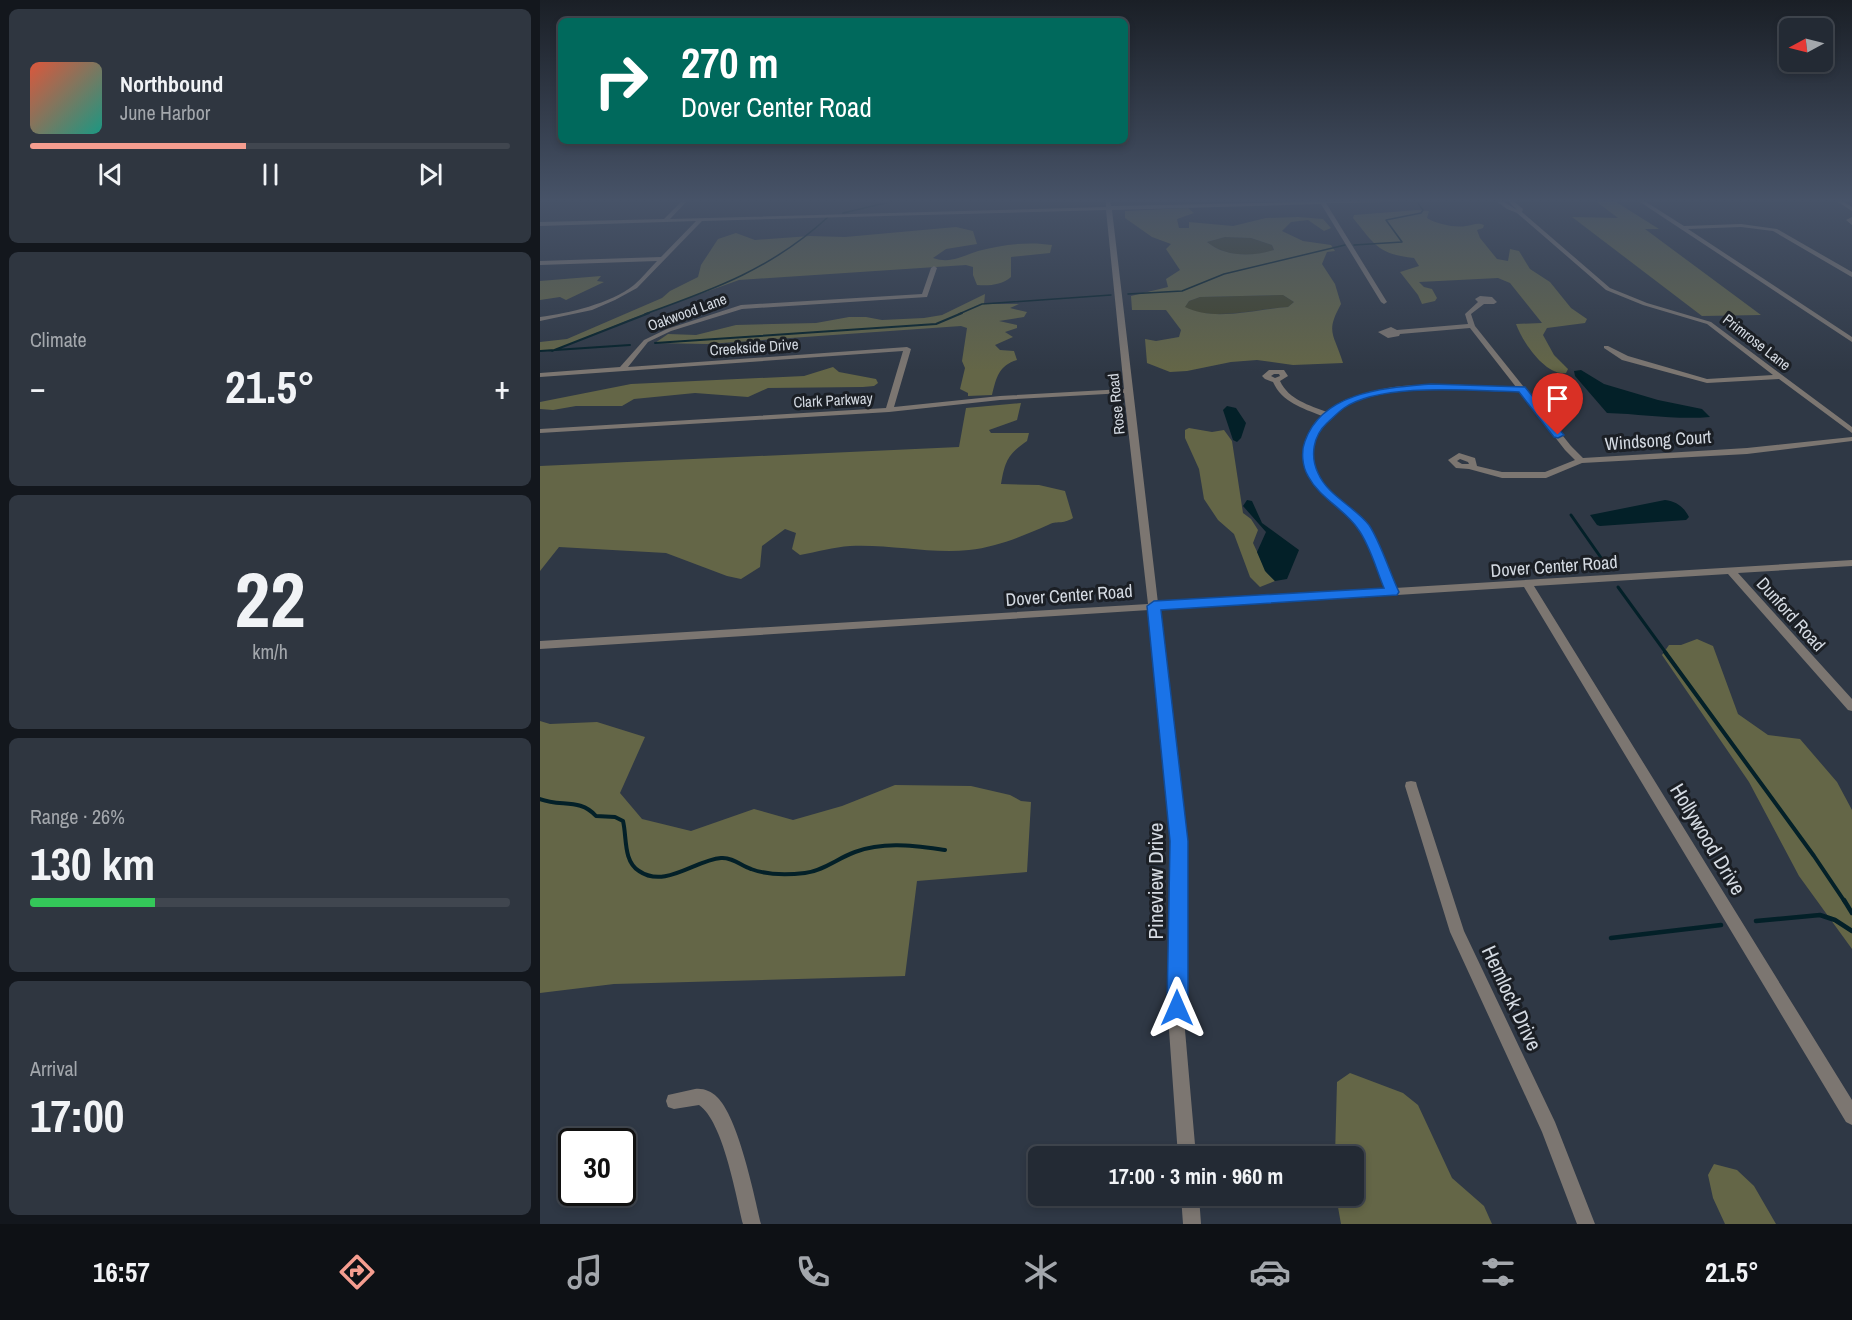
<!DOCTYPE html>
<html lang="en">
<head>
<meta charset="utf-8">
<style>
  body { margin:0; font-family:"Archivo Narrow",sans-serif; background:#2f3640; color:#f1f3f6; height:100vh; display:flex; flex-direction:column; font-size:22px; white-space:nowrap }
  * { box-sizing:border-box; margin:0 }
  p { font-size:20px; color:#a3a7ac }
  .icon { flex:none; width:33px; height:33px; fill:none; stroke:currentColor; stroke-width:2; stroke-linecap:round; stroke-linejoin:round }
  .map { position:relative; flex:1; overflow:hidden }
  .drawer { display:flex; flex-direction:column; gap:9px; padding:9px; background:#13171d; width:540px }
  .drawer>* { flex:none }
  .guide { position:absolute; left:18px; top:18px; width:570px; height:126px; border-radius:9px; box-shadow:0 3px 9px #0003,0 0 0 2px #40464f; background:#00695c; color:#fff; overflow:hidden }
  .needle { width:39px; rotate:263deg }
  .fabs { position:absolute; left:1239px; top:18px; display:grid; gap:12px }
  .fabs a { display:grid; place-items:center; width:54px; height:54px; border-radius:9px; background:#232a34; box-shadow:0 3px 9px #0003,0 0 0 2px #40464f; font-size:30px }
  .speed { position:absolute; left:18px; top:1128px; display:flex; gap:12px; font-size:30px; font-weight:700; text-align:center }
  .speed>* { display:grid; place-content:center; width:78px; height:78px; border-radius:50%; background:#232a34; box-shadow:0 3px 9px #0003,0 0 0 2px #40464f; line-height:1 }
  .speed .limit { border:3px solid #111; border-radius:9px; background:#fff; color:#111 }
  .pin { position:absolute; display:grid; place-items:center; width:51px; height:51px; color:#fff; margin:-62px -26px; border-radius:50% 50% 50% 0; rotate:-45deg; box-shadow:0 0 6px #0007 }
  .pin .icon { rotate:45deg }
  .me { position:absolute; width:66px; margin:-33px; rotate:0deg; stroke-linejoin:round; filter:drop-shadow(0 0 4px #0008) }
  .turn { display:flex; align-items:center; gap:21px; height:126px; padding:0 24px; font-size:27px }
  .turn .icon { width:78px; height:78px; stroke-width:2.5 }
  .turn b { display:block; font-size:42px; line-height:51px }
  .big { font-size:45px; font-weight:700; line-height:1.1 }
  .drawer .card { flex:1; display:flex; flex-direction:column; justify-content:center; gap:9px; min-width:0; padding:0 21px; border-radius:9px; background:#2f3640 }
  .drawer .dial { align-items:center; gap:0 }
  .dial b { font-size:78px; line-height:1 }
  .song { display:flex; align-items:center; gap:18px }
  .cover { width:72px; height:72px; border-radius:9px; background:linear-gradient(135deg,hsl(10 70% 55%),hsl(170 70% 35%)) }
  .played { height:6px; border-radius:3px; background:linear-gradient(90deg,#f59d8f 45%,#40464f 45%) }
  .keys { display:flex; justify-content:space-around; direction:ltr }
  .heat { display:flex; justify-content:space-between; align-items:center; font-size:33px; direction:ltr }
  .charge { height:9px; border-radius:4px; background:linear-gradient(90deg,#34c759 26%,#40464f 0) }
  .trip { position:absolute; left:488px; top:1146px; width:336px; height:60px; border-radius:9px; background:#232a34; box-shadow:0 3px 9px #0003,0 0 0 2px #40464f; font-weight:700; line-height:60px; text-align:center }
  .tabs { display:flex; height:96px; justify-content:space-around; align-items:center; background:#0e1115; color:#a3a7ac }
  .tabs .icon { width:42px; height:42px }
  .tabs .selected { color:#f59d8f }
  .tabs b { font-size:27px; color:#f1f3f6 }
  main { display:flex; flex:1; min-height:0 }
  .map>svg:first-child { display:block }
</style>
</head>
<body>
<main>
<section class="drawer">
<div class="card">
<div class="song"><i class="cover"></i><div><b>Northbound</b><p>June Harbor</p></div></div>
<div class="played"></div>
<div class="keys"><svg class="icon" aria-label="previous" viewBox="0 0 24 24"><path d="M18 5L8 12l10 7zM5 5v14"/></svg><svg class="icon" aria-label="pause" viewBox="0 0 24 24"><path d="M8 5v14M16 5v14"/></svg><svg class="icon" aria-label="next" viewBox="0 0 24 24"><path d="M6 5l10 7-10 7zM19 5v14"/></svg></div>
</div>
<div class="card"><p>Climate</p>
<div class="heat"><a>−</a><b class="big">21.5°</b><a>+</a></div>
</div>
<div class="card dial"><b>22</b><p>km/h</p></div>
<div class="card"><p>Range · 26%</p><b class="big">130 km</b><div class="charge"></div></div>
<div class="card"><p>Arrival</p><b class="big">17:00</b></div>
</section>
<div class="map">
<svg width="1312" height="1224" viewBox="0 0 1312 1224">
  <rect width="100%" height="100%" fill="#2f3845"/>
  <path fill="#424428" d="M685 237 711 238 732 245 734 251C711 257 685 257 667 242Z
    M743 295 754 302 748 307C715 309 675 321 644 308L649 301 660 297Z"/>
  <path fill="#646647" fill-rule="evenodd" d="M1057 202H1076L1119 229H1105L1221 315 1162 316 1032 217 1078 218Z
    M648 208 654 213 637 219 639 228H649V222L693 226 726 218 758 217 783 219 791 228 784 231 768 220 751 222 742 231 763 241 791 245 795 251 787 252 782 264 795 284 801 304C785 333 794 333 803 363L753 365 717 360 691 362 647 371 630 372 607 363 605 339 616 341 639 337 641 330 626 310H592L591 296 628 287 626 279 640 270 626 249 631 244 612 237 585 218V211ZM685 237 711 238 732 245 734 250C712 257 685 257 667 242ZM743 295 754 302 748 307C716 309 674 322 645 307L649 301 660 297Z
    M877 210 889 211 887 218C896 224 915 228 926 226 933 225 937 222 944 225L943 228 937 230 940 238 957 259 968 261 970 249 979 251 990 269 1010 282 1031 308 1047 319 1045 323 1007 328 1003 335 1014 355 1028 369 1026 373C1005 376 982 341 976 324L1002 323 970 283 958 278 879 282 884 287 892 289 897 298 895 301 882 304 878 295 860 272 879 266 874 258C838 254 835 245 813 218L814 215Z
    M416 227 433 231 437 244 406 249 393 258C411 264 422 256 438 251 461 245 488 241 512 245L510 253 471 257V277C462 285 449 286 437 285L433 275V267L426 265 199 280 91 319 12 351H0V342L27 339 122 298 130 291 158 277 161 265 178 239 196 233 215 240 270 236 305 237Z
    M61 276 57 281 64 282 26 300 20 297 0 300V281Z
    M445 294 444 304H479L470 308 487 312 484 317 459 321 477 325V328L465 332 473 337 455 345 460 350 474 351 477 360C459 365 456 378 452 395L428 396V393L420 389 425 368 422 361 427 328 421 326 167 344 115 343 128 334 156 335 196 325 276 323 309 317H326L342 320 384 318 402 315Z
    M293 367 299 372 336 379 338 383 334 386 323 387 228 388 208 397 155 393 94 399 82 406H36L13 410 0 409V402L91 384 264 376Z
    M481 403 477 420 449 430 451 433H489L487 441C468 454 465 461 461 484L499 485 525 491 533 518C522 525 517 520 508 525 483 536 457 547 429 550 390 554 350 544 310 546 294 547 277 552 260 555L252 549 256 533 245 529 222 546 220 567 201 579 187 576 126 553 19 547 0 571V466L419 447 426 408Z
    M649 428 672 432 684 430 692 441 703 513 711 519 718 530 713 543 727 573 735 581 720 587 710 577 694 534 678 520 664 499 659 469 645 438V430Z
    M1157 639 1173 646 1198 714 1228 735 1260 739 1297 782 1312 810V949L1259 876 1209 782 1122 655 1129 645H1141Z
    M0 721 10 724 57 722 105 737 80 793 102 819 151 831 214 809 253 820 302 806 355 785 431 786 470 795 481 801 491 802 487 872 377 881 365 976 74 984 0 993Z
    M810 1073 863 1093 878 1105 912 1178 944 1206 952 1224H801L796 1196H813V1156H795L797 1082Z
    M1174 1164 1197 1170 1214 1186 1236 1224H1185L1173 1198 1168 1175Z"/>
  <path fill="#032028" d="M1041 370 1064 384 1118 400 1162 409 1170 417C1136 420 1102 414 1067 413L1035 376 1034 371Z
    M687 406 696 408 706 423 701 438 697 442 693 440 683 410Z
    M707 500 712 501 722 523 759 550 747 579 735 581 725 571 717 552 726 532 703 506Z
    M1125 500C1137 502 1143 506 1149 517L1146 520 1060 526 1057 525 1050 515Z"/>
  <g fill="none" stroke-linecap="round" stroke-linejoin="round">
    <path stroke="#032028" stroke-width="1.5" d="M303 213 358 200
      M814 245 862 242 846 220 881 213 883 210 877 202
      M588 294 642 291 684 274 805 245
      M105 314C175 289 233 268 288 217
      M419 314 442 304 571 295"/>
    <path stroke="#032028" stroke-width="2" d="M115 343 396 324 422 313
      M0 351 90 345
      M12 351 109 313"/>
    <path stroke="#032028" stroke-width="3" d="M1031 515 1064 562 1067 570
      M1078 587 1126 653"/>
    <path stroke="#032028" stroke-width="4" d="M1125 652 1274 856 1305 902
      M0 799C21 807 40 798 56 816L75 817 83 821C87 837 83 861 99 871 125 889 155 860 181 858 193 857 201 866 211 869 227 875 248 875 265 873 283 871 298 858 315 852 345 841 375 846 405 850"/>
    <path stroke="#032028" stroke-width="4.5" d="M1304 900 1312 913
      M1216 921 1280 915 1295 920 1312 931
      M1071 938 1181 925"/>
    <path fill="#7c7671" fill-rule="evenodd" d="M143 200H148L130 219 566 207V200H570L571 206 858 200 856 202 786 203 847 302 844 304 841 302 781 204 572 210 618 603 846 589 821 531 813 521 781 492 767 473 764 457 765 442 782 416C762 408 742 402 733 382L725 379 722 376 729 370H744L748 376 740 381C749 400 769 405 787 412 793 408 799 403 806 400 858 377 921 386 976 387L930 328 860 334 859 336 848 338 838 332 851 327 857 330 928 324 925 314 938 302 935 299 940 296 952 297 957 302 954 304H944L931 314 935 326 1031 446 1043 458 1207 448 1312 437V441L1207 454 1042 463 1006 478H962L929 469 916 468 908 460 919 453 935 458 937 466 962 472H1005L1035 460 1025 450 979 391C929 390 826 379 788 418 785 421 783 426 780 430 771 443 769 458 776 473 786 494 809 505 824 522 840 540 846 566 855 588L1312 560V566L1198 573 1312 699V711L1308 710 1188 574 994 586 1312 1100V1125L1306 1122 984 587 619 610 642 799 646 841 645 1030 656 1156H638L629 1030 632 841 630 799 609 610 0 649V641L608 604 584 393 460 400 349 412 0 433V429L346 408 363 351 0 377V373L80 367 104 340 127 329 201 305 382 294 391 268 394 266 397 268 387 297 202 309 131 331 108 342 88 367 367 347 371 349 354 407 460 396 584 389 566 210 162 221 97 288 75 300 52 310 0 321V317C29 313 70 304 94 285 102 278 109 269 117 261L0 265V261L121 257 156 221 0 226V222L124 219ZM734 374H739L740 376 735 378 731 376ZM920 459 928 462 929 464H922L917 461Z
      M955 200H961L977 210 967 200H972L983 209 982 212 1070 288 1107 303 1171 322 1312 427V433L1239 379 1167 383 1082 360 1064 348V346H1068L1088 356 1167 379 1233 375 1167 324 1103 305 1066 290 977 213 967 209Z
      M1097 200H1103L1144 226 1201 224 1237 229 1312 272V277L1310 276 1233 231 1201 227 1148 229 1312 337V342Z
      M1295 200H1301L1312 207V211Z
      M1312 217V225L1306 220Z
      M871 781 876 782 877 786 924 931 1015 1122 1055 1224H1037L1002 1132 910 932 865 786 866 782Z
      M155 1089C163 1088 171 1091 177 1097 198 1117 214 1194 221 1224H203C196 1196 183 1121 159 1105L134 1109 128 1107 126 1101 128 1095Z
      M641 1196H659L661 1224H643Z"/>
  </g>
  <linearGradient id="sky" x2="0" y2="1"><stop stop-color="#1a1f26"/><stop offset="0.54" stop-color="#475368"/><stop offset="1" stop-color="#475368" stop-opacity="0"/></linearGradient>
  <rect width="1312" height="371" fill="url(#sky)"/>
  <path fill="#1a73e8" stroke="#114b97" stroke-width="1.5" d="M891 384 985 387 1024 435 1018 438 1014 437 979 392C933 391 842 382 804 408 798 412 792 419 787 423 773 436 770 456 778 473 788 496 814 506 829 525 840 541 850 573 859 592L857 595 621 610 648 841V1008L645 1015 637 1018 630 1015 627 1008 630 841 607 606 614 601 844 588C836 569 830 545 818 529 805 509 780 499 768 476 762 466 761 451 765 441 783 391 846 388 891 384Z"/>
  <g text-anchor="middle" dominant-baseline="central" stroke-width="6" stroke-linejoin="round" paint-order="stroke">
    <g font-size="15" fill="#d4dae2" stroke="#1b1f25">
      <text transform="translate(147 312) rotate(-20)">Oakwood Lane</text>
      <text transform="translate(1217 342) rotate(38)">Primrose Lane</text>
      <text transform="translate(214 347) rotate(-4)">Creekside Drive</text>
      <text transform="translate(293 400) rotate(-3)">Clark Parkway</text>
      <text transform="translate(576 404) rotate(-96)">Rose Road</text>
    </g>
    <g font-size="18" fill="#d4dae2" stroke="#1b1f25">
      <text transform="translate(1118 440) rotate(-4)">Windsong Court</text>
      <text transform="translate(1014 566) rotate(-4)">Dover Center Road</text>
      <text transform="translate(529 595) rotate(-4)">Dover Center Road</text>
      <text transform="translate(1251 614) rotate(48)">Dunford Road</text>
    </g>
    <g font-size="21" fill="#d4dae2" stroke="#1b1f25">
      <text transform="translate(1168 839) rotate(59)">Hollywood Drive</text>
      <text transform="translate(615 881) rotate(-90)">Pineview Drive</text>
      <text transform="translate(972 998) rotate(65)">Hemlock Drive</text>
    </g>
  </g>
</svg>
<div class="fabs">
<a><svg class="needle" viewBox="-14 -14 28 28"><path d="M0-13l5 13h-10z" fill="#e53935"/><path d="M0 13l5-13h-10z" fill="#a3a7ac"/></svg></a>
</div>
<div class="speed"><div class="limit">30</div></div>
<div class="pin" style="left:1018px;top:435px;background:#d93025"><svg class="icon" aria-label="arrive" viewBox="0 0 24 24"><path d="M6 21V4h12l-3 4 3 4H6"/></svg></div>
<svg class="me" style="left:637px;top:1008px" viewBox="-20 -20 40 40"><path d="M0-17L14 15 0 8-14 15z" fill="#1a73e8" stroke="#fff" stroke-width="4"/></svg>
<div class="trip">17:00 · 3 min · 960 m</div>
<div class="guide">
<div class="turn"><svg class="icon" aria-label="right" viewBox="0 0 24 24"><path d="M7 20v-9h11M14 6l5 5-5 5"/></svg><div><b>270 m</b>Dover Center Road</div></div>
</div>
</div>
</main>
<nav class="tabs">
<b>16:57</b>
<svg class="icon selected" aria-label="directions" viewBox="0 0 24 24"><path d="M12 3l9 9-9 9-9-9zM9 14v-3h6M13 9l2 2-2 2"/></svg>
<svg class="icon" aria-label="music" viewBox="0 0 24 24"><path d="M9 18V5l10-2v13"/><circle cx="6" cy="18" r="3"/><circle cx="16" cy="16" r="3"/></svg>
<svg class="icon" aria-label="phone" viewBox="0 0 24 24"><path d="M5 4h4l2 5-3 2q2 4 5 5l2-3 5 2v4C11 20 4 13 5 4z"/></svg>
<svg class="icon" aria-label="climate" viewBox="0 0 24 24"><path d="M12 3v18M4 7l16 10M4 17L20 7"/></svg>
<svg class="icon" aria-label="car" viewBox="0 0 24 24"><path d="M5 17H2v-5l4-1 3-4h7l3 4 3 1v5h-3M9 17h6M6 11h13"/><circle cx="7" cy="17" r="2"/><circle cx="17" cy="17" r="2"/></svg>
<svg class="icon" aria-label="filters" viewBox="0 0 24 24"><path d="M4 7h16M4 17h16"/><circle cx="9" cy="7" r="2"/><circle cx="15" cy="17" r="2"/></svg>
<b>21.5°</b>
</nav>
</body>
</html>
